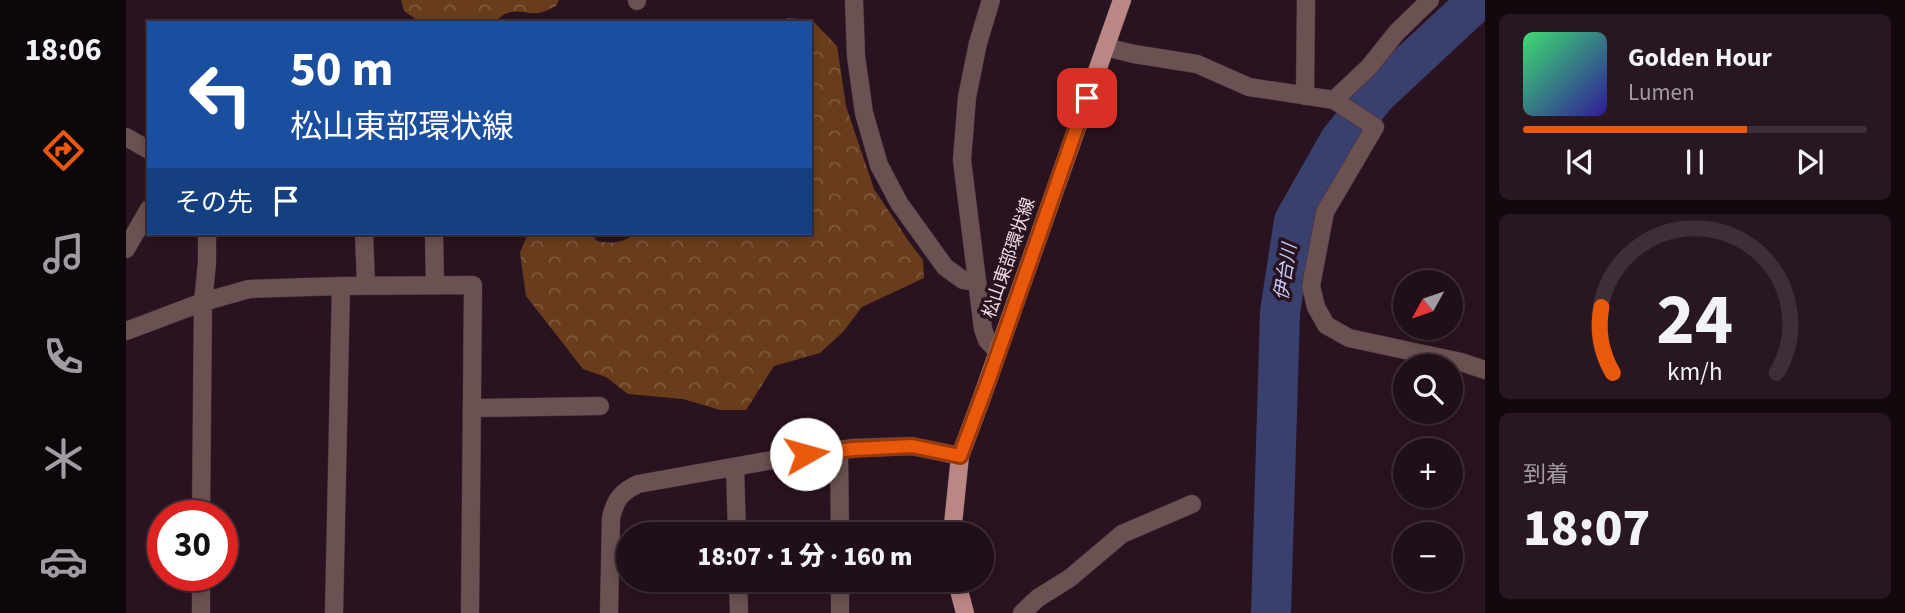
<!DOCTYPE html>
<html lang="ja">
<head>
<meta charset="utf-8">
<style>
  body { margin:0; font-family:"Source Sans 3","Noto Sans JP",sans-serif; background:#281721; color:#f1f3f6; height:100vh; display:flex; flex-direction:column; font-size:26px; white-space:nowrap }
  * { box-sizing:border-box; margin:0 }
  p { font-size:23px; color:#a29ca2 }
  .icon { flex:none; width:38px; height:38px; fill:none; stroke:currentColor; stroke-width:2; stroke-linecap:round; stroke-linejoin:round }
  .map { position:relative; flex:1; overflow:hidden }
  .drawer { display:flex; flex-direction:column; gap:14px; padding:14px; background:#12080d; width:420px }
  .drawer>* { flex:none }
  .hud { position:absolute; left:21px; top:21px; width:665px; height:214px; border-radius:0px; box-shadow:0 4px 10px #0003,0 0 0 2px #3d2e37; background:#1a4fa0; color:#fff; overflow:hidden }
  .needle { width:46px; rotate:230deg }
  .controls { position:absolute; left:1267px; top:270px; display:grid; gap:14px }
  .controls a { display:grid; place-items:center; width:70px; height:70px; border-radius:50%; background:#200e18; box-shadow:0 4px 10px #0003,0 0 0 2px #3d2e37; font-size:35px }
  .speed { position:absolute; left:21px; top:500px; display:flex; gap:14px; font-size:35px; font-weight:700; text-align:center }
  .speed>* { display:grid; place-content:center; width:91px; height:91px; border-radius:50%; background:#200e18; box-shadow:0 4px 10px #0003,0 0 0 2px #3d2e37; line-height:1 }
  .speed .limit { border:10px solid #d22; background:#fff; color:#111 }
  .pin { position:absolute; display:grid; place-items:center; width:60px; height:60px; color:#fff; margin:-30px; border-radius:14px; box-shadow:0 4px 10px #0006 }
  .me { position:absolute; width:77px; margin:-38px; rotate:83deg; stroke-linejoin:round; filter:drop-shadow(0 0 5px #0008) }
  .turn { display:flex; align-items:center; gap:24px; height:147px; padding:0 28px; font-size:32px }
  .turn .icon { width:91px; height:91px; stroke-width:2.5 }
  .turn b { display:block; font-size:49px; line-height:60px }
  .then { display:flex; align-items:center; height:66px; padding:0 28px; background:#0003; gap:14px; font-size:26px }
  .big { font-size:52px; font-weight:800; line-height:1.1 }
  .drawer .card { flex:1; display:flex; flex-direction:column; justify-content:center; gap:10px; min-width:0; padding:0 24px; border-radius:10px; background:#281721 }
  .drawer .dial { align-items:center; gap:0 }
  .dial svg { height:182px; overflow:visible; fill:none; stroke:#3d2e37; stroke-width:7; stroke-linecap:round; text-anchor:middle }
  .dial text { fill:#f1f3f6; stroke:none }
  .song { display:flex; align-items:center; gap:21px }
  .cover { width:84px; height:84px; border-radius:10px; background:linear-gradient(135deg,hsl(140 70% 55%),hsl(250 70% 35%)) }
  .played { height:7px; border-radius:4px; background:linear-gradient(90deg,#ea580c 65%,#3d2e37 65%) }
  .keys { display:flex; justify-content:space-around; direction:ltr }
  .trip { position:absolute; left:490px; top:522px; width:378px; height:70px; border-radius:35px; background:#200e18; box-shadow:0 4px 10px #0003,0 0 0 2px #3d2e37; font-weight:800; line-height:70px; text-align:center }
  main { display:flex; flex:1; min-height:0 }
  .tabs { display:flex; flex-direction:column; width:126px; justify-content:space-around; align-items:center; background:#0d060a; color:#a29ca2 }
  .tabs .icon { width:49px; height:49px }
  .tabs .selected { color:#ea580c }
  .tabs b { font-size:32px; color:#f1f3f6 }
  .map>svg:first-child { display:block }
</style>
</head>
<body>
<main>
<nav class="tabs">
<b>18:06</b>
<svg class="icon selected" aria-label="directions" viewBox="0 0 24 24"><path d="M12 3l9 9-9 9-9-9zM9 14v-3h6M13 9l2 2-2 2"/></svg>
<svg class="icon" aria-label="music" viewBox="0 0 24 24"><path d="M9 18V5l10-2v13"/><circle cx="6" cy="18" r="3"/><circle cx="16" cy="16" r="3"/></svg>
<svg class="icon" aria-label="phone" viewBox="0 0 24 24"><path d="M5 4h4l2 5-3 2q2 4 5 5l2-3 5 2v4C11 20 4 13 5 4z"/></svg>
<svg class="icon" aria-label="climate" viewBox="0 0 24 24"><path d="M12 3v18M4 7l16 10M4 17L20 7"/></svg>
<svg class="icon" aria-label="car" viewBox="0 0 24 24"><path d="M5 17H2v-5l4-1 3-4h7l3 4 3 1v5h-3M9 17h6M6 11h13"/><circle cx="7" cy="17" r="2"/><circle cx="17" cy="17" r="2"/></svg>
</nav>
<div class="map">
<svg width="1359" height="613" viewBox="0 0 1359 613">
  <defs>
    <pattern id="forest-crowns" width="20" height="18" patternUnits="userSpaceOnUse" patternTransform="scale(1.75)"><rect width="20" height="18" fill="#693d1c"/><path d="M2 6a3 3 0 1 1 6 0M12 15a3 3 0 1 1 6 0" fill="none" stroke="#7f593d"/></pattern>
  </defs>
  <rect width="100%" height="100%" fill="#2a1320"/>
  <path fill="url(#forest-crowns)" d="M275 0H433L430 6C425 8 419 12 413 13 396 15 383 4 369 23H295L278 11Z
    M661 18 686 20 711 46 720 106 748 189 784 243 797 260 798 278 736 307 717 332 694 353 648 366 620 410H594L557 399 502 394 480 377 457 369 400 296 394 253 402 233H465L471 241C485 244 498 243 510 233H684V23H655Z"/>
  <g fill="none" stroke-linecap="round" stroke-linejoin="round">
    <path stroke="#3a406d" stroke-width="40" d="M1145 613 1154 312 1168 221 1214 140 1251 94 1352 0"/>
    <g stroke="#452f3c" stroke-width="19">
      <path id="minor" d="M728 0 730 56 738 113 753 165 773 203 819 267 837 280 851 282
        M865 0 852 43 841 97 836 160 857 329 861 340 872 352
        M511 1V0
        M979 47 1008 54 1071 64 1123 87 1208 100 1249 127 1199 212 1185 286 1190 307 1200 325 1223 338 1335 362 1359 370
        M1179 96 1180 0
        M1208 100 1243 67 1271 32 1304 0
        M0 137 23 150
        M238 233 240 285
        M308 233 309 285
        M0 249 23 209
        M0 331 77 302 123 289 215 286 347 285 344 613
        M346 408 474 406
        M713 450 714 534
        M609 467 611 534
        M75 516 77 302 81 263V233
        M612 579 613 613
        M714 579V613
        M75 613V576
        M208 613 215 286
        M483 613 485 518C489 500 495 492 512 484L680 454 728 448 786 446 834 456
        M896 613 912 598 944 578 996 534 1066 504"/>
    </g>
    <g stroke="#452f3c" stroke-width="19">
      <path id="major" d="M826 534 834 456 855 400 996 0
        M830 579 839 613"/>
    </g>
    <use href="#minor" stroke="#6b5151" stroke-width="18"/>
    <use href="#major" stroke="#bb8785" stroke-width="18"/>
  </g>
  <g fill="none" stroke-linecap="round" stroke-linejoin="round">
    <g stroke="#983908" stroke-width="18">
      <path id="route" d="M680 454 728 449 786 446 834 456 864 376 961 98"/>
    </g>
    <use href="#route" stroke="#ea580c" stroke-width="12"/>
  </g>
  <g text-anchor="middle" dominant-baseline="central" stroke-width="7" stroke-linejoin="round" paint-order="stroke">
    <g font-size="18" fill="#eedde6" stroke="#2a1320">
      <text transform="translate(883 258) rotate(-71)">松山東部環状線</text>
    </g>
    <g font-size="19" font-style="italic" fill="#c3ccf9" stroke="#2a1320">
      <text transform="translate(1160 272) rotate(-81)">伊台川</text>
    </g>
  </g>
</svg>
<div class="controls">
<a><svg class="needle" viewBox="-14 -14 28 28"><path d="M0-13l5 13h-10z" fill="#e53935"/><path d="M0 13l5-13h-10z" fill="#a29ca2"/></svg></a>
<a><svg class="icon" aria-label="search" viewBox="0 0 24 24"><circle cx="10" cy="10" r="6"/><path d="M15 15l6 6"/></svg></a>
<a>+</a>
<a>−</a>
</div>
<div class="speed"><div class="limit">30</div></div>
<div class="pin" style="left:961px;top:98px;background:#d93025"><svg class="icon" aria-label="arrive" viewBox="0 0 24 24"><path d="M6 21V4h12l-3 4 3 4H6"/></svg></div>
<svg class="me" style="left:680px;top:454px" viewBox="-20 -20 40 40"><circle r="19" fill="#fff"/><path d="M0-13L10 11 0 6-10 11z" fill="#ea580c"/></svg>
<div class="trip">18:07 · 1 分 · 160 m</div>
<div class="hud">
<div class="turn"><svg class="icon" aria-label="left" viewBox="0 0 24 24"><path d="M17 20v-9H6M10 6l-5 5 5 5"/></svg><div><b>50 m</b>松山東部環状線</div></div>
<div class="then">その先<svg class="icon" aria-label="arrive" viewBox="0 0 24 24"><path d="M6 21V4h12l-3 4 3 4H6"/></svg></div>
</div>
</div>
<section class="drawer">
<div class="card">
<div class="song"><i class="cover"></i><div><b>Golden Hour</b><p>Lumen</p></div></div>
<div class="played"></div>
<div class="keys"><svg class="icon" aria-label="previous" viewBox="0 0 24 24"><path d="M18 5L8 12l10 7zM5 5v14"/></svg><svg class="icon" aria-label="pause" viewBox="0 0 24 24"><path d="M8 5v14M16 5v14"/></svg><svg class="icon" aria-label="next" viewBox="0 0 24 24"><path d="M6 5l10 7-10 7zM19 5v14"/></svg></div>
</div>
<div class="card dial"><svg viewBox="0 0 100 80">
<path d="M14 69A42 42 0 1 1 86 69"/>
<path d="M14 69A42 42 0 0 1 9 40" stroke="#ea580c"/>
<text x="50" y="56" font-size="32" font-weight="700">24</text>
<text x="50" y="72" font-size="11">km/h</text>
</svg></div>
<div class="card"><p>到着</p><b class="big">18:07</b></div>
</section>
</main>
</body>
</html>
